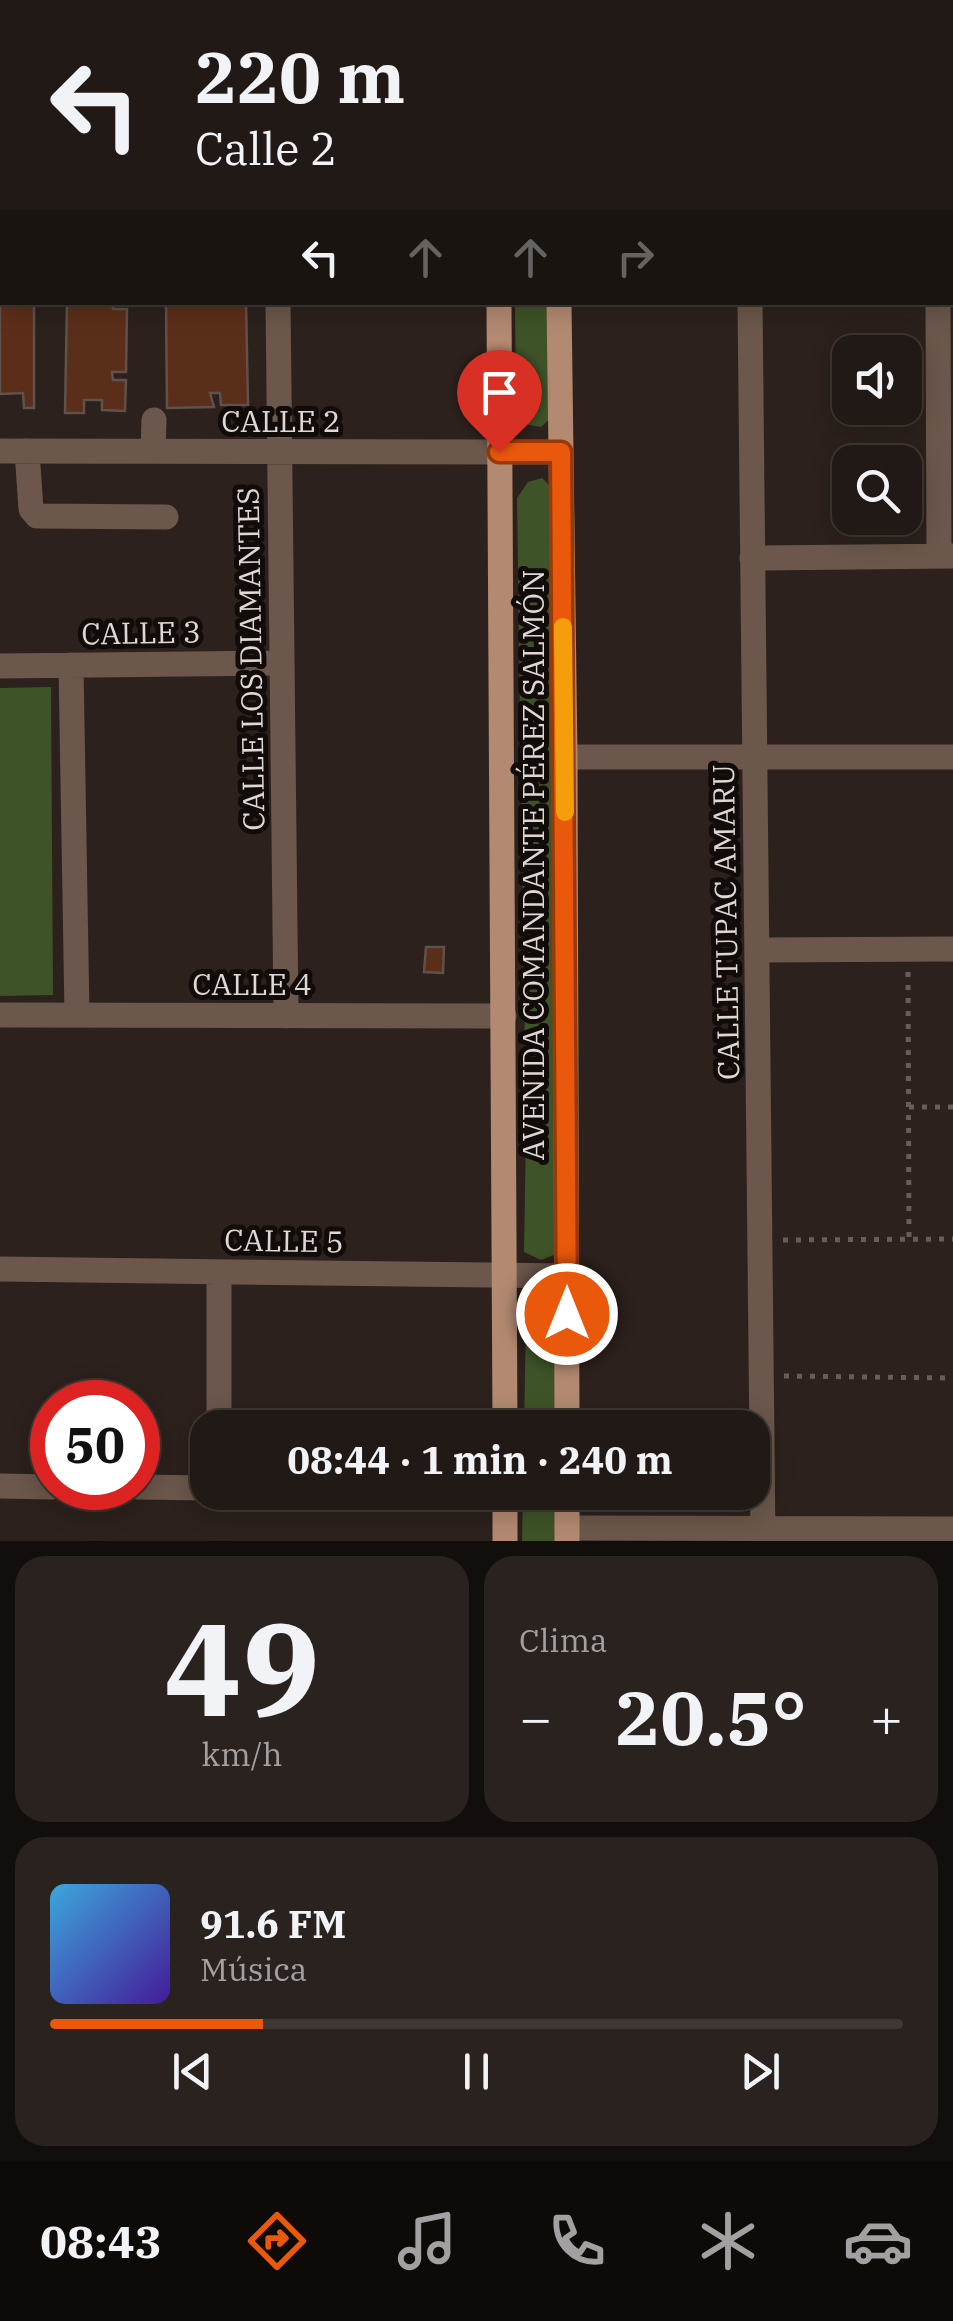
<!DOCTYPE html>
<html lang="es">
<head>
<meta charset="utf-8">
<style>
  body { margin:0; font-family:"IBM Plex Serif",serif; background:#29221e; color:#f1f3f6; height:100vh; display:flex; flex-direction:column; font-size:38px; white-space:nowrap }
  * { box-sizing:border-box; margin:0 }
  p { font-size:32px; color:#a2a0a0 }
  .icon { flex:none; width:55px; height:55px; fill:none; stroke:currentColor; stroke-width:2; stroke-linecap:round; stroke-linejoin:round }
  .map { position:relative; height:1541px; overflow:hidden }
  .panel { display:flex; flex-direction:column; gap:15px; padding:15px; background:#120e0c; flex:1 }
  .panel>* { flex:none }
  .banner { position:absolute; left:0px; top:0px; width:955px; height:305px; box-shadow:0 5px 25px #0003,0 0 0 2px #3e3834; background:#211915; color:#f1f3f6; overflow:hidden }
  .fabs { position:absolute; left:832px; top:335px; display:grid; gap:20px }
  .fabs a { display:grid; place-items:center; width:90px; height:90px; border-radius:20px; background:#211915; box-shadow:0 5px 25px #0003,0 0 0 2px #3e3834; font-size:50px }
  .speed { position:absolute; left:30px; top:1380px; display:flex; gap:20px; font-size:50px; font-weight:700; text-align:center }
  .speed>* { display:grid; place-content:center; width:130px; height:130px; border-radius:50%; background:#211915; box-shadow:0 5px 25px #0003,0 0 0 2px #3e3834; line-height:1 }
  .speed .limit { border:15px solid #d22; background:#fff; color:#111 }
  .pin { position:absolute; display:grid; place-items:center; width:85px; height:85px; color:#fff; margin:-102px -42px; border-radius:50% 50% 50% 0; rotate:-45deg; box-shadow:0 0 10px #0007 }
  .pin .icon { rotate:45deg }
  .me { position:absolute; width:110px; margin:-55px; rotate:0deg; stroke-linejoin:round; filter:drop-shadow(0 0 8px #0008) }
  .turn { display:flex; align-items:center; gap:35px; height:210px; padding:0 30px; font-size:45px }
  .turn .icon { width:130px; height:130px; stroke-width:2.5 }
  .turn b { display:block; font-size:70px; line-height:85px }
  .lanes { display:flex; align-items:center; height:95px; padding:0 30px; background:#0003; justify-content:center; gap:50px; direction:ltr }
  .lanes .off { opacity:.35 }
  .big { font-size:75px; font-weight:700; line-height:1.1 }
  .panel .widget { flex:1; display:flex; flex-direction:column; justify-content:center; gap:15px; min-width:0; padding:0 35px; border-radius:30px; background:#29221e }
  .panel .dial { align-items:center; gap:0 }
  .dial b { font-size:130px; line-height:1 }
  .song { display:flex; align-items:center; gap:30px }
  .cover { width:120px; height:120px; border-radius:15px; background:linear-gradient(135deg,hsl(200 70% 55%),hsl(260 70% 35%)) }
  .played { height:10px; border-radius:5px; background:linear-gradient(90deg,#ea580c 25%,#3e3834 25%) }
  .keys { display:flex; justify-content:space-around; direction:ltr }
  .heat { display:flex; justify-content:space-between; align-items:center; font-size:55px; direction:ltr }
  .panel .tiles { flex:1; display:grid; gap:15px; grid-template-columns:1fr 1fr }
  .widget:last-child { grid-column:span 2 }
  .trip { position:absolute; left:190px; top:1410px; width:580px; height:100px; border-radius:30px; background:#211915; box-shadow:0 5px 25px #0003,0 0 0 2px #3e3834; font-weight:700; line-height:100px; text-align:center }
  .dock { display:flex; height:160px; justify-content:space-around; align-items:center; background:#0d0a08; color:#a2a0a0 }
  .dock .icon { width:70px; height:70px }
  .dock .selected { color:#ea580c }
  .dock b { font-size:45px; color:#f1f3f6 }
  .map>svg:first-child { display:block }
</style>
</head>
<body>
<div class="map">
<svg width="953" height="1541" viewBox="0 0 953 1541">
  <rect width="100%" height="100%" fill="#2c211c"/>
  <path fill="#3e5328" d="M515 303H554V415L541 427 523 424 516 406Z
    M542 478 556 492 562 1252 541 1260 524 1252 526 1127 517 498 528 482Z
    M51 687 53 995 0 996V688Z
    M532 1306 555 1307 559 1427 524 1428 526 1322Z
    M523 1493H558L557 1541H522Z"/>
  <path fill="#5b2e1a" stroke="#5f514c" stroke-width="2.5" d="M0 0H35L2 2V115Z
    M0 214 2 302H34V408H24L23 393 0 394Z
    M67 302H113V309H127L126 372H112L113 380H126L125 411 102 410V400H84V413H65Z
    M166 302H246L248 405H221L220 393H210L214 407 167 408Z
    M426 947H444L443 973 424 972Z"/>
  <g fill="none" stroke-linecap="round" stroke-linejoin="round">
    <path stroke="#685e59" stroke-width="5" stroke-dasharray="5 8" stroke-linecap="butt" d="M908 972 909 1240
      M909 1107H953
      M783 1240 953 1239
      M784 1376 953 1378"/>
    <path stroke="#6b574b" stroke-width="25" d="M275 0V2
      M748 0V2
      M365 2 366 0
      M937 2V0
      M952 223H953
      M278 302 286 1016
      M750 302 763 1541
      M938 302 939 556
      M0 451 561 452
      M27 451 31 509 37 516 166 517
      M153 451 154 420
      M752 558 952 556
      M71 665 77 1015
      M0 666 282 663
      M565 757H953
      M758 950 953 949
      M0 1015 504 1016
      M0 1269 567 1276
      M219 1428V1272
      M0 1486 52 1487
      M138 1487 208 1488
      M567 1528 953 1529"/>
    <path stroke="#b38971" stroke-width="25" d="M497 0V2
      M554 0V2
      M499 302 505 1428
      M559 302 565 757 567 1428
      M505 1541V1492
      M567 1541V1492"/>
  </g>
  <g fill="none" stroke-linecap="round" stroke-linejoin="round">
    <g stroke="#983908" stroke-width="25">
      <path id="route" d="M499 452H561L567 1314"/>
    </g>
    <use href="#route" stroke="#ea580c" stroke-width="18"/>
    <path stroke="#f59e0b" stroke-width="18" d="M563 627 565 812"/>
  </g>
  <g text-anchor="middle" dominant-baseline="central" stroke-width="10" stroke-linejoin="round" paint-order="stroke">
    <g font-size="30" fill="#dfd7d3" stroke="#110c09">
      <text x="281" y="420">CALLE 2</text>
      <text transform="translate(141 632) rotate(-1)">CALLE 3</text>
      <text transform="translate(250 659) rotate(-91)">CALLE LOS DIAMANTES</text>
      <text transform="translate(532 865) rotate(-90)">AVENIDA COMANDANTE PÉREZ SALMÓN</text>
      <text transform="translate(725 922) rotate(-91)">CALLE TUPAC AMARU</text>
      <text x="252" y="983">CALLE 4</text>
      <text transform="translate(284 1240) rotate(1)">CALLE 5</text>
    </g>
  </g>
</svg>
<div class="fabs">
<a><svg class="icon" aria-label="sound" viewBox="0 0 24 24"><path d="M4 9h4l5-4v14l-5-4H4zM17 9q2 3 0 6"/></svg></a>
<a><svg class="icon" aria-label="search" viewBox="0 0 24 24"><circle cx="10" cy="10" r="6"/><path d="M15 15l6 6"/></svg></a>
</div>
<div class="speed"><div class="limit">50</div></div>
<div class="pin" style="left:499px;top:452px;background:#d93025"><svg class="icon" aria-label="arrive" viewBox="0 0 24 24"><path d="M6 21V4h12l-3 4 3 4H6"/></svg></div>
<svg class="me" style="left:567px;top:1314px" viewBox="-20 -20 40 40"><circle r="17" fill="#ea580c" stroke="#fff" stroke-width="3"/><path d="M0-11L8 9 0 5-8 9z" fill="#fff"/></svg>
<div class="trip">08:44 · 1 min · 240 m</div>
<div class="banner">
<div class="turn"><svg class="icon" aria-label="left" viewBox="0 0 24 24"><path d="M17 20v-9H6M10 6l-5 5 5 5"/></svg><div><b>220 m</b>Calle 2</div></div>
<div class="lanes"><svg class="icon" aria-label="left" viewBox="0 0 24 24"><path d="M17 20v-9H6M10 6l-5 5 5 5"/></svg><svg class="icon off" aria-label="ahead" viewBox="0 0 24 24"><path d="M12 20V5M6 11l6-6 6 6"/></svg><svg class="icon off" aria-label="ahead" viewBox="0 0 24 24"><path d="M12 20V5M6 11l6-6 6 6"/></svg><svg class="icon off" aria-label="right" viewBox="0 0 24 24"><path d="M7 20v-9h11M14 6l5 5-5 5"/></svg></div>
</div>
</div>
<section class="panel">
<div class="tiles">
<div class="widget dial"><b>49</b><p>km/h</p></div>
<div class="widget"><p>Clima</p>
<div class="heat"><a>−</a><b class="big">20.5°</b><a>+</a></div>
</div>
<div class="widget">
<div class="song"><i class="cover"></i><div><b>91.6 FM</b><p>Música</p></div></div>
<div class="played"></div>
<div class="keys"><svg class="icon" aria-label="previous" viewBox="0 0 24 24"><path d="M18 5L8 12l10 7zM5 5v14"/></svg><svg class="icon" aria-label="pause" viewBox="0 0 24 24"><path d="M8 5v14M16 5v14"/></svg><svg class="icon" aria-label="next" viewBox="0 0 24 24"><path d="M6 5l10 7-10 7zM19 5v14"/></svg></div>
</div>
</div>
</section>
<nav class="dock">
<b>08:43</b>
<svg class="icon selected" aria-label="directions" viewBox="0 0 24 24"><path d="M12 3l9 9-9 9-9-9zM9 14v-3h6M13 9l2 2-2 2"/></svg>
<svg class="icon" aria-label="music" viewBox="0 0 24 24"><path d="M9 18V5l10-2v13"/><circle cx="6" cy="18" r="3"/><circle cx="16" cy="16" r="3"/></svg>
<svg class="icon" aria-label="phone" viewBox="0 0 24 24"><path d="M5 4h4l2 5-3 2q2 4 5 5l2-3 5 2v4C11 20 4 13 5 4z"/></svg>
<svg class="icon" aria-label="climate" viewBox="0 0 24 24"><path d="M12 3v18M4 7l16 10M4 17L20 7"/></svg>
<svg class="icon" aria-label="car" viewBox="0 0 24 24"><path d="M5 17H2v-5l4-1 3-4h7l3 4 3 1v5h-3M9 17h6M6 11h13"/><circle cx="7" cy="17" r="2"/><circle cx="17" cy="17" r="2"/></svg>
</nav>
</body>
</html>
